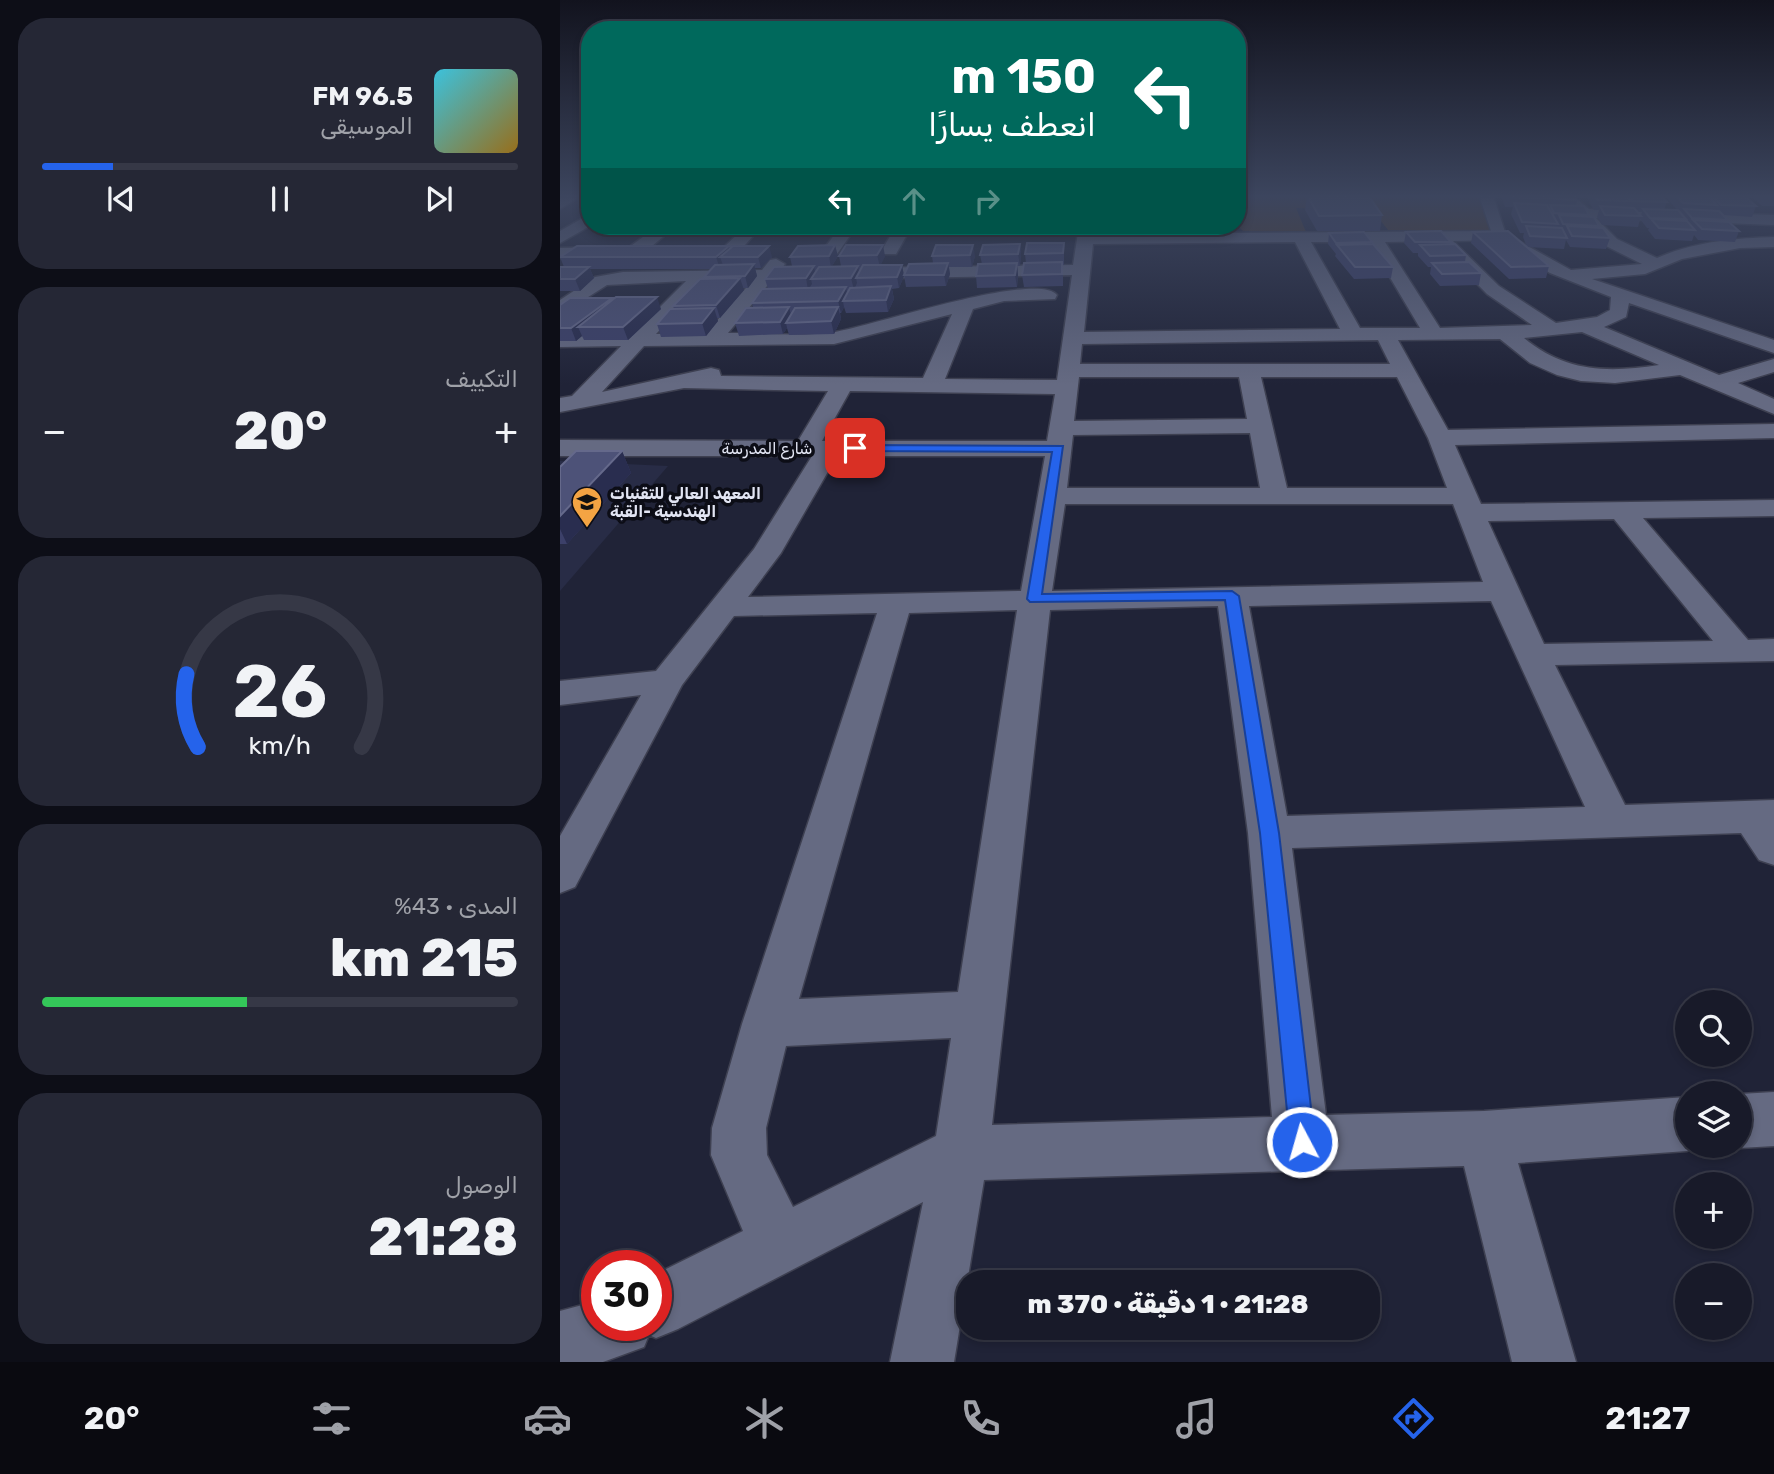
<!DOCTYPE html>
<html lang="ar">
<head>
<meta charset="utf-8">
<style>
  body { margin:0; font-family:Rubik,Cairo,sans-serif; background:#252735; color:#f1f3f6; direction:rtl; height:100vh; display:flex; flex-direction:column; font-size:26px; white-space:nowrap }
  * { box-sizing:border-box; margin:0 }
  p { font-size:23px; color:#9fa1a8 }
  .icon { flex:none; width:38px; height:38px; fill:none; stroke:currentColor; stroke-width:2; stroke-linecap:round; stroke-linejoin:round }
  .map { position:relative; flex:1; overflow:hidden; direction:ltr }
  .sheet { display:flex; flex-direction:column; gap:18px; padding:18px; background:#0d0e17; width:560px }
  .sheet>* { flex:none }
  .top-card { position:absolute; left:21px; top:21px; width:665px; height:214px; border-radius:28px; box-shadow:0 4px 10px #0003,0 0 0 2px #363846; direction:rtl; background:#00695c; color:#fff; overflow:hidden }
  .buttons { position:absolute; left:1115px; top:990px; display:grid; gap:14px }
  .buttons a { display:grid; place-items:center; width:77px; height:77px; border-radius:50%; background:#181a29; box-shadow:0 4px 10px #0003,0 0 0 2px #363846; font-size:35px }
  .speed { position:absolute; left:21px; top:1250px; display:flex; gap:14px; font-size:35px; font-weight:700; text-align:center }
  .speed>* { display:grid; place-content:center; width:91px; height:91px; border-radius:50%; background:#181a29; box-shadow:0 4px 10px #0003,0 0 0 2px #363846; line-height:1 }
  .speed .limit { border:10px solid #d22; background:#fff; color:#111 }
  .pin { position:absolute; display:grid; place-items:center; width:60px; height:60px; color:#fff; margin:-30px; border-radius:14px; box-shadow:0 4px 10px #0006 }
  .me { position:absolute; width:77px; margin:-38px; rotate:354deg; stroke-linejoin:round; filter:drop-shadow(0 0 5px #0008) }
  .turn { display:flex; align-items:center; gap:24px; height:147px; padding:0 35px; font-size:32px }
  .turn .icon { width:91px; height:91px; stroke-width:2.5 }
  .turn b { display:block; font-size:49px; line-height:60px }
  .lanes { display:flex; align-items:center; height:66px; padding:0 35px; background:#0003; justify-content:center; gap:35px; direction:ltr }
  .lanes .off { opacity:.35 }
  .big { font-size:52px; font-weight:800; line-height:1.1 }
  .sheet .widget { flex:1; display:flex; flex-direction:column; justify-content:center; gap:10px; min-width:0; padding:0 24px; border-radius:28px; background:#252735 }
  .sheet .dial { align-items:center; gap:0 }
  .dial svg { height:182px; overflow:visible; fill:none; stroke:#363846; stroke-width:7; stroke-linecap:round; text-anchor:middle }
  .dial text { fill:#f1f3f6; stroke:none }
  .song { display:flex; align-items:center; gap:21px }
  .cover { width:84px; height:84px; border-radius:10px; background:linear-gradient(135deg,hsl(190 70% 55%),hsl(40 70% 35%)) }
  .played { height:7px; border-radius:4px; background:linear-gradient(90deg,#2563eb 15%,#363846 15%) }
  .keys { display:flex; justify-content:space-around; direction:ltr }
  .heat { display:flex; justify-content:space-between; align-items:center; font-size:38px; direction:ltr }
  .charge { height:10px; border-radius:5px; background:linear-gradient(90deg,#34c759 43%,#363846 0) }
  .trip { position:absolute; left:396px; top:1270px; width:424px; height:70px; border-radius:28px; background:#181a29; box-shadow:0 4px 10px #0003,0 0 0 2px #363846; font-weight:800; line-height:70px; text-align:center; direction:rtl }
  .tabs { display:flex; height:112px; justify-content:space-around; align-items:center; background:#0a0a10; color:#9fa1a8 }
  .tabs .icon { width:49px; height:49px }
  .tabs .on { color:#2563eb }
  .tabs b { font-size:32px; color:#f1f3f6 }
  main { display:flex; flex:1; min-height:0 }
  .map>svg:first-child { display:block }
</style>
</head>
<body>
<main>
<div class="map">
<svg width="1214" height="1362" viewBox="0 0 1214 1362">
  <rect width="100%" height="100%" fill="#202337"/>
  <path fill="#282c46" d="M0 461 108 466 0 591Z"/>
  <path fill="#50391f" d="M677 195H919L934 230H828L813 211 736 208 746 232 683 231 677 225Z"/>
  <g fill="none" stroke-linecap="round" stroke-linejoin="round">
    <g stroke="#3e4051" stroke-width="3">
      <path id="minor" d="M6 195H23L0 209V199Z
        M919 195H933L947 238 955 239 1011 270 1082 264 1046 246 1020 218 982 216 977 215V209H1014L1011 204 1018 200 1029 209 1214 215V225L1036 218 1057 239 1097 258C1133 242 1175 238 1214 237V247L1180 248 1122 259 1085 274 1032 279 1214 340V353L1069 303 1066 317 1044 327 1159 375 1214 359V372L1178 383 1214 399V414L1120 375 1055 383 1021 381 997 375 970 363 940 339 838 340 888 430 1214 424V438L895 445 921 504 1214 500V516L1083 518 1188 640 1214 639V661L995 665 1065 805 1214 800V865L1199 860 1181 833 732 848 766 1115 924 1111 1127 1097V1146H1138L1127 1151 958 1163 1016 1362H952L904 1166 424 1180 394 1362H330L363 1202 118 1329 96 1338 89 1335 84 1347 43 1362H0V1311L37 1301V1325H96V1274L183 1231 151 1155 152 1128 182 1024 317 613 174 616 122 685 15 887 0 893V836L81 695 0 705V681L96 671 194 549 252 456H0V440L238 441 268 391 124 388 0 412V398L12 396 61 346 0 347V335L73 334 126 281 47 285 0 315V300L35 277 63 272 202 270 210 260 216 259 225 264 221 269 513 265 519 226H535L534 234 931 231ZM942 240 943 245 990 273 1051 297 1050 310 1037 317 996 323 939 286 893 241ZM881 241V247L927 294 972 325 880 328 825 242ZM735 242 780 329 524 332 533 244ZM751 242H809L860 328H800ZM512 275 497 380 385 379 413 309 444 301 495 299 497 295C477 270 310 327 275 332 240 337 202 333 168 333L212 280ZM193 280 146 333 96 334 146 281ZM392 314 363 378 161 376 159 370 151 368 42 392 84 346 274 344ZM1022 332 1099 365C1047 373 1005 372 964 338ZM818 340 830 364H520L522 344ZM519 377H679L687 419 514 421ZM701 377H837L868 438 887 488H727ZM290 391 495 394 487 441H262ZM690 433 700 488H507L513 435ZM277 456H485L461 591 188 597 221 553ZM505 504H893L923 582 492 591ZM1054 519 1153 641 984 644 928 521ZM931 601 1025 807 727 816 689 606ZM658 606 688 833 712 1117 432 1125 490 610ZM457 610 398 992 239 999 349 613ZM391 1038 376 1136 233 1207 207 1155 206 1128 226 1046Z
        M30 214V226L0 243V231Z
        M98 226H116L80 256H68V248Z
        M186 226H202L176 255H164V247Z
        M281 226H297L277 254H265L263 250Z
        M336 226H352L336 254H324L322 250Z
        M53 247 59 248V256L0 258V248Z
        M1214 1092V1146L1180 1148 1176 1146H1180V1094Z"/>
    </g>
    <use href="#minor" fill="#656a82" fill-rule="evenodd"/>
  </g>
  <path fill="#3c4069" d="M747 195 822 215 820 231H757L745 210Z
    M941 195H1014L1017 200 1016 206 1029 215 1028 216 1039 226V228L1050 238 1046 249 1010 247 1006 240 1004 249 967 247 963 237 964 233H960L951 214 953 207H945Z
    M1024 195H1101L1107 202 1104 210H1117L1104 195H1183L1196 206 1192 217 1164 215 1168 220 1167 222 1179 231 1175 242 1138 240 1134 235 1132 241 1095 239 1088 230 1089 228H1087L1080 219 1082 212H1077L1081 216 1078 227 1042 225 1037 217 1039 210H1034L1029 202 1030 199H1027Z
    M1194 195H1214V206H1202L1193 198Z
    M846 232 891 242 890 244 906 255 905 262 921 273 919 285 880 286 870 274 871 267H868L858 256V253H853L844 243Z
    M913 232 989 266 986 278 949 279 911 243Z
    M769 233 812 242V244L833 267 831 278 794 279 775 256 776 254 768 244Z
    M460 244 461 255 460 266H457L458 275 457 287 417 288 416 276 422 264 420 255Z
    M376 245 415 256 412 267H389L390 274 386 286 346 287 344 275 373 263 372 256Z
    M169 246V249L212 257 201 268H195L197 276 188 288H183L184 290 160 318H157L158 321 146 336 101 337 97 324 114 309 113 306 144 279V277L152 269H30L34 278 20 291H0V267H4L0 257Z
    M465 254H504V265H503V286L464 287 462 275 466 263Z
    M278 256 272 266H281L279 256H325L320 265H342L344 276 339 288 332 289 334 299 328 312 286 313 284 307 281 313H280L281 319 274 334 229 335 227 328 223 334 179 336 175 323 193 308 192 303 208 289 205 279 232 266 230 257Z
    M52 298V300L101 309 68 340H24L22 336 16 341H0V305Z
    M62 451 71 473 7 544H0V467Z"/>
  <path fill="#292d4f" d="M460 244 461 255 460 266 458 254Z
    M275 245 278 256 271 268 269 256Z
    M323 245 325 256 320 267 317 255Z
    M413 245 415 256 412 267 410 255Z
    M169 246 172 257H160L163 265 160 269 156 257Z
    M209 246 212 257 201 268 198 257Z
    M388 263 390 274 386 286 384 275Z
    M457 263 458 275 457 287 455 275Z
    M194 264 197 276 188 288 185 276Z
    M342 265 344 276 339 288 337 277Z
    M254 266 256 278 251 279 252 284 248 290 246 278Z
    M298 266 300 277 296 278 297 283 294 290 291 278Z
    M29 267 34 278 20 291 15 279Z
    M180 278 184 290 160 318 156 305Z
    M331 286 334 299 328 312 326 300Z
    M286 287 288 299 283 301 284 307 281 313 278 301Z
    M97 297 101 309 68 340 63 327Z
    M52 298 56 310 18 327 22 336 16 341 11 328Z
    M229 307 232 319 226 323 227 328 223 334 220 322Z
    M278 307 281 319 274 334 271 321Z
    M154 308 158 321 146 336 142 323Z
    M62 451 71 473 7 544 0 529V516Z"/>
  <path fill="#4d5278" stroke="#65698b" stroke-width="2" d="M747 195 810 198 822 215 759 216Z
    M947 195H979L980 198 947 197Z
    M982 195H1014L1017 200 984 198Z
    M1034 195H1066L1071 201 1037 200Z
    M1068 195H1100L1107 202 1073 201Z
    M1116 195H1148L1157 205 1123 203Z
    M1151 195H1183L1196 206 1161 205Z
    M954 203 987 205 998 224 962 222Z
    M990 205 1024 206 1029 215 994 213Z
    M1040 206 1074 208 1081 216 1045 215Z
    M1083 209 1118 210 1126 219 1090 218Z
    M1124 209 1159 211 1168 220 1132 218Z
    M999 215 1034 217 1039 226 1003 224Z
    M1091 219 1127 221 1135 230 1099 228Z
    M1133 220 1169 222 1179 231 1142 229Z
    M966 226 1002 228 1007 238 970 236Z
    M1007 226 1043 228 1050 238 1012 236Z
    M881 231 891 242H855L846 232Z
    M948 231 989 266 951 267 913 232Z
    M804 232 812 242 776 243 769 233Z
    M467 243H504L503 253 465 254Z
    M460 244 458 254 420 255 423 245Z
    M813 244 833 267H795L777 245Z
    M895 244 906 255 870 256 860 245Z
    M275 245 269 256 230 257 238 246Z
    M286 245H323L317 255 279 256Z
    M376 245H413L410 255 372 256Z
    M17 246H169L156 257H0Z
    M173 246H209L198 257H160Z
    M502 262V274L462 275 464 263Z
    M909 262 921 273 882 274 872 263Z
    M388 263 384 275H344L349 264Z
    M457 263 455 275 416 276 418 264Z
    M194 264 185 276 144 277 155 265Z
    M303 265H342L337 277 296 278Z
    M254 266 246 278 205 279 214 267Z
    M298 266 291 278 251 279 259 267Z
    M0 267H29L15 279H0Z
    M180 278 156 305 113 306 140 279Z
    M331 286 326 300 283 301 290 288Z
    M286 287 278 301 192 303 202 289Z
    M56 297H97L63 327H18Z
    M10 298H52L11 328H0V305Z
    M229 307 220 322 175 323 186 308Z
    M278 307 271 321 226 323 235 308Z
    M154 308 142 323 97 324 110 309Z
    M16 451H62L0 516V467Z"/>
  <linearGradient id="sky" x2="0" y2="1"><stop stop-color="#12131e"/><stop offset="0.51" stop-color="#3c455e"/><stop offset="1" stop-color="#3c455e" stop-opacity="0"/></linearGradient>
  <rect width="1214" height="385" fill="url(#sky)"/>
  <path fill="#2563eb" stroke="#184099" stroke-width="2" d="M295 445 503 446 482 594 672 591 679 596 719 833 755 1142 751 1151 742 1154 733 1151 730 1142 700 833 665 600 470 602 467 599 492 452 291 451 289 448Z"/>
  <defs>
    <g id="university-pin" transform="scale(1.575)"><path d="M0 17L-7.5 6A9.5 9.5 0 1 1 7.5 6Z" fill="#f4a443" stroke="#0c0d16"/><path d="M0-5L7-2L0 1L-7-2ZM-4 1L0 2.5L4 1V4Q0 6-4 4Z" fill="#111"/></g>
  </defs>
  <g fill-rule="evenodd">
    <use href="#university-pin" x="27" y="502"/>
  </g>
  <g text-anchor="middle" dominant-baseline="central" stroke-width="7" stroke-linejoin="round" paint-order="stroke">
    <g font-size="16" fill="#e2e5f3" stroke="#0c0d16">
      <text x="207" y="448">شارع المدرسة</text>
    </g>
    <g font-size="16" font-weight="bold" fill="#e2e5f3" stroke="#0c0d16" text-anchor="start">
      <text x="50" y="493">المعهد العالي للتقنيات<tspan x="50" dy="18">الهندسية -القبة</tspan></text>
    </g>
  </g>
</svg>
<div class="buttons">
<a><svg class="icon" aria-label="search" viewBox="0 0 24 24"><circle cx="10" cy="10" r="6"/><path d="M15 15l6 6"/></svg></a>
<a><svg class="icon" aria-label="layers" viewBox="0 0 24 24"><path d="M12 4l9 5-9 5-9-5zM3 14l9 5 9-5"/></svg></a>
<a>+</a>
<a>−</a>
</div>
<div class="speed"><div class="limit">30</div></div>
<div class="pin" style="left:295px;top:448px;background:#d93025"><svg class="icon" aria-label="arrive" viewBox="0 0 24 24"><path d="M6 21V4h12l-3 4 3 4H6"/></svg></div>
<svg class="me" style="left:742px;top:1142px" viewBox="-20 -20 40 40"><circle r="17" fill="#2563eb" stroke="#fff" stroke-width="3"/><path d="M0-11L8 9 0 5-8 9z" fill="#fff"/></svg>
<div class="trip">21:28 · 1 دقيقة · 370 m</div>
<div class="top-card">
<div class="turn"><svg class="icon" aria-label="left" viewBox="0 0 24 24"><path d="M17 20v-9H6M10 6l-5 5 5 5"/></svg><div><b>150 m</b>انعطف يسارًا</div></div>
<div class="lanes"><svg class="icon" aria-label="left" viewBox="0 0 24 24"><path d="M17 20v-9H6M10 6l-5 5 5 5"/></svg><svg class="icon off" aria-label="ahead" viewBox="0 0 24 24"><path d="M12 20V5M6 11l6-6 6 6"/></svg><svg class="icon off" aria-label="right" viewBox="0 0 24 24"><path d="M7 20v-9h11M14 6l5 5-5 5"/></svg></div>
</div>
</div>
<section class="sheet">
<div class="widget">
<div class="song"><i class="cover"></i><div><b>96.5 FM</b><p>الموسيقى</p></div></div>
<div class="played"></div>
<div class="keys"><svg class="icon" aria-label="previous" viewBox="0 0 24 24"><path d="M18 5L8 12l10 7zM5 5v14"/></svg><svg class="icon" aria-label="pause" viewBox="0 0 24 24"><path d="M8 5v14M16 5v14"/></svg><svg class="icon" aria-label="next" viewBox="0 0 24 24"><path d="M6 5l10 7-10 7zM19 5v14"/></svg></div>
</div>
<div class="widget"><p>التكييف</p>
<div class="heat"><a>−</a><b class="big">20°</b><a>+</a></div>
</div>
<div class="widget dial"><svg viewBox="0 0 100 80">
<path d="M14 69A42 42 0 1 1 86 69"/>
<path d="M14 69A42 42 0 0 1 9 37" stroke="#2563eb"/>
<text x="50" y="56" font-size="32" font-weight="700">26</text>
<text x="50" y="72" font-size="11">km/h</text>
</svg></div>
<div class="widget"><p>المدى · 43%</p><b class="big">215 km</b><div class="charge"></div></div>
<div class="widget"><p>الوصول</p><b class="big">21:28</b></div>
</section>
</main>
<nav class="tabs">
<b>21:27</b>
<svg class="icon on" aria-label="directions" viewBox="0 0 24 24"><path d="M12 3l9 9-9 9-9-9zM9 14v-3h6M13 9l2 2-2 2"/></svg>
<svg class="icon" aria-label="music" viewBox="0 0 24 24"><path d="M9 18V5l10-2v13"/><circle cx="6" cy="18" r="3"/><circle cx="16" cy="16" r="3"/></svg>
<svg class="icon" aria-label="phone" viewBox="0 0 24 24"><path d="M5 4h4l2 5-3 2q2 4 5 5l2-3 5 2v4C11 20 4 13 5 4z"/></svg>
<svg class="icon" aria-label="climate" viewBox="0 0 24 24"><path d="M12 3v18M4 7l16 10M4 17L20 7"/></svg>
<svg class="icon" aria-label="car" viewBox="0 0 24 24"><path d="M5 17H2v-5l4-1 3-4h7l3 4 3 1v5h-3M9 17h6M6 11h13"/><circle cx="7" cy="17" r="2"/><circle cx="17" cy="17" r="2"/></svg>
<svg class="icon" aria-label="filters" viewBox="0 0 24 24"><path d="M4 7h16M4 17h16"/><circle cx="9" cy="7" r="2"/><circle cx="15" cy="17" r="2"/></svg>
<b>20°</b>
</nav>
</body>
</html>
